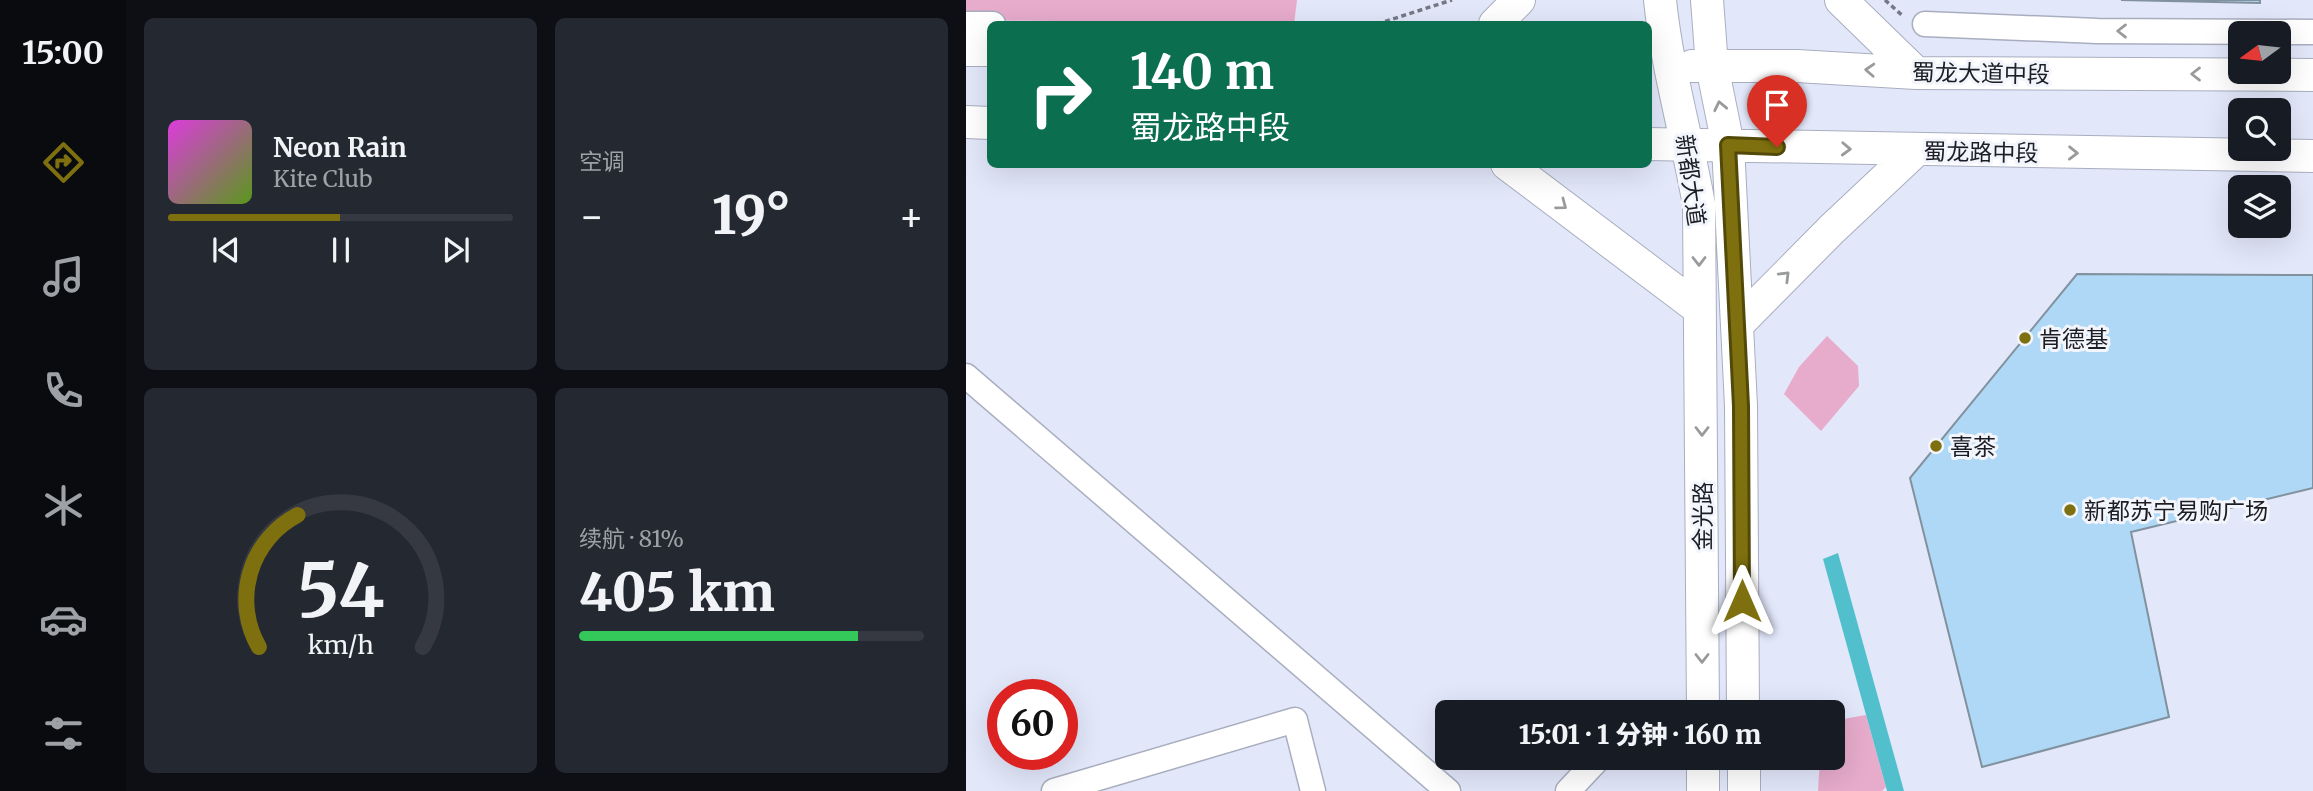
<!DOCTYPE html>
<html lang="zh">
<head>
<meta charset="utf-8">
<style>
  body { margin:0; font-family:Merriweather,"Noto Sans SC",serif; background:#242831; color:#f1f3f6; height:100vh; display:flex; flex-direction:column; font-size:26px; white-space:nowrap }
  * { box-sizing:border-box; margin:0 }
  p { font-size:23px; color:#9ea1a6 }
  .icon { flex:none; width:38px; height:38px; fill:none; stroke:currentColor; stroke-width:2; stroke-linecap:round; stroke-linejoin:round }
  .map { position:relative; flex:1; overflow:hidden }
  .sheet { display:flex; flex-direction:column; gap:18px; padding:18px; background:#0d0f14; width:840px }
  .sheet>* { flex:none }
  .top-card { position:absolute; left:21px; top:21px; width:665px; height:147px; border-radius:10px; box-shadow:0 7px 28px #0002; background:#0b6e4f; color:#fff; overflow:hidden }
  .needle { width:46px; rotate:255deg }
  .controls { position:absolute; left:1262px; top:21px; display:grid; gap:14px }
  .controls a { display:grid; place-items:center; width:63px; height:63px; border-radius:10px; background:#171b24; box-shadow:0 7px 28px #0002; font-size:35px }
  .speed { position:absolute; left:21px; top:679px; display:flex; gap:14px; font-size:35px; font-weight:700; text-align:center }
  .speed>* { display:grid; place-content:center; width:91px; height:91px; border-radius:50%; background:#171b24; box-shadow:0 7px 28px #0002; line-height:1 }
  .speed .limit { border:10px solid #d22; background:#fff; color:#111 }
  .pin { position:absolute; display:grid; place-items:center; width:60px; height:60px; color:#fff; margin:-72px -30px; border-radius:50% 50% 50% 0; rotate:-45deg; box-shadow:0 0 7px #0007 }
  .pin .icon { rotate:45deg }
  .me { position:absolute; width:77px; margin:-38px; rotate:0deg; stroke-linejoin:round; filter:drop-shadow(0 0 5px #0008) }
  .turn { display:flex; align-items:center; gap:24px; height:147px; padding:0 28px; font-size:32px }
  .turn .icon { width:91px; height:91px; stroke-width:2.5 }
  .turn b { display:block; font-size:49px; line-height:60px }
  .big { font-size:52px; font-weight:800; line-height:1.1 }
  .sheet .tile { flex:1; display:flex; flex-direction:column; justify-content:center; gap:10px; min-width:0; padding:0 24px; border-radius:10px; background:#242831 }
  .sheet .dial { align-items:center; gap:0 }
  .dial svg { height:182px; overflow:visible; fill:none; stroke:#363941; stroke-width:7; stroke-linecap:round; text-anchor:middle }
  .dial text { fill:#f1f3f6; stroke:none }
  .song { display:flex; align-items:center; gap:21px }
  .cover { width:84px; height:84px; border-radius:10px; background:linear-gradient(135deg,hsl(300 70% 55%),hsl(90 70% 35%)) }
  .played { height:7px; border-radius:4px; background:linear-gradient(90deg,#7e700e 50%,#363941 50%) }
  .keys { display:flex; justify-content:space-around; direction:ltr }
  .heat { display:flex; justify-content:space-between; align-items:center; font-size:38px; direction:ltr }
  .charge { height:10px; border-radius:5px; background:linear-gradient(90deg,#34c759 81%,#363941 0) }
  .sheet .tiles { flex:1; display:grid; gap:18px; grid-template-columns:repeat(2,1fr) }
  .trip { position:absolute; left:469px; top:700px; width:410px; height:70px; border-radius:10px; background:#171b24; box-shadow:0 7px 28px #0002; font-weight:800; line-height:70px; text-align:center }
  main { display:flex; flex:1; min-height:0 }
  .tab-bar { display:flex; flex-direction:column; width:126px; justify-content:space-around; align-items:center; background:#090b0e; color:#9ea1a6 }
  .tab-bar .icon { width:49px; height:49px }
  .tab-bar .on { color:#7e700e }
  .tab-bar b { font-size:32px; color:#f1f3f6 }
  .map>svg:first-child { display:block }
</style>
</head>
<body>
<main>
<nav class="tab-bar">
<b>15:00</b>
<svg class="icon on" aria-label="directions" viewBox="0 0 24 24"><path d="M12 3l9 9-9 9-9-9zM9 14v-3h6M13 9l2 2-2 2"/></svg>
<svg class="icon" aria-label="music" viewBox="0 0 24 24"><path d="M9 18V5l10-2v13"/><circle cx="6" cy="18" r="3"/><circle cx="16" cy="16" r="3"/></svg>
<svg class="icon" aria-label="phone" viewBox="0 0 24 24"><path d="M5 4h4l2 5-3 2q2 4 5 5l2-3 5 2v4C11 20 4 13 5 4z"/></svg>
<svg class="icon" aria-label="climate" viewBox="0 0 24 24"><path d="M12 3v18M4 7l16 10M4 17L20 7"/></svg>
<svg class="icon" aria-label="car" viewBox="0 0 24 24"><path d="M5 17H2v-5l4-1 3-4h7l3 4 3 1v5h-3M9 17h6M6 11h13"/><circle cx="7" cy="17" r="2"/><circle cx="17" cy="17" r="2"/></svg>
<svg class="icon" aria-label="filters" viewBox="0 0 24 24"><path d="M4 7h16M4 17h16"/><circle cx="9" cy="7" r="2"/><circle cx="15" cy="17" r="2"/></svg>
</nav>
<section class="sheet">
<div class="tiles">
<div class="tile">
<div class="song"><i class="cover"></i><div><b>Neon Rain</b><p>Kite Club</p></div></div>
<div class="played"></div>
<div class="keys"><svg class="icon" aria-label="previous" viewBox="0 0 24 24"><path d="M18 5L8 12l10 7zM5 5v14"/></svg><svg class="icon" aria-label="pause" viewBox="0 0 24 24"><path d="M8 5v14M16 5v14"/></svg><svg class="icon" aria-label="next" viewBox="0 0 24 24"><path d="M6 5l10 7-10 7zM19 5v14"/></svg></div>
</div>
<div class="tile"><p>空调</p>
<div class="heat"><a>−</a><b class="big">19°</b><a>+</a></div>
</div>
<div class="tile dial"><svg viewBox="0 0 100 80">
<path d="M14 69A42 42 0 1 1 86 69"/>
<path d="M14 69A42 42 0 0 1 31 11" stroke="#7e700e"/>
<text x="50" y="56" font-size="32" font-weight="700">54</text>
<text x="50" y="72" font-size="11">km/h</text>
</svg></div>
<div class="tile"><p>续航 · 81%</p><b class="big">405 km</b><div class="charge"></div></div>
</div>
</section>
<div class="map">
<svg width="1347" height="791" viewBox="0 0 1347 791">
  <rect width="100%" height="100%" fill="#e2e7fa"/>
  <path fill="#e7abcc" d="M0 0H331L328 24 0 20Z
    M861 336 892 366 893 386 855 431 818 394 833 367Z
    M900 715 920 787 916 791H852L854 758H866V721Z"/>
  <path fill="#51c0cc" d="M872 553 938 791H921L920 787 857 559Z"/>
  <path fill="#aed8f6" stroke="#81919d" stroke-width="2" d="M1155 0H1294V3Z
    M1111 274 1347 275V488L1165 532 1203 717 1016 767 944 478Z"/>
  <g fill="none" stroke-linecap="round" stroke-linejoin="round">
    <g stroke="#a9aebf" stroke-width="27">
      <path id="minor" d="M0 24H27
        M959 24 1131 31 1347 32
        M0 376 482 791
        M88 791 329 720 347 791
        M602 791 633 758"/>
    </g>
    <g stroke="#a9aebf" stroke-width="34">
      <path id="major" d="M694 0C701 69 721 136 733 205L737 712
        M741 0 746 66 762 145 775 406 777 712
        M875 0 950 73
        M529 24 553 0
        M0 50H24
        M726 66H831L950 73 1347 75
        M0 122 24 123
        M682 144 1347 156
        M541 164 732 308
        M771 325 866 229 949 151
        M737 758V791
        M778 758V791"/>
    </g>
    <path stroke="#767985" stroke-width="3.5" stroke-dasharray="5 3.5" stroke-linecap="butt" d="M919 0 938 17
      M411 24 486 0"/>
    <use href="#minor" stroke="#fff" stroke-width="24"/>
    <use href="#major" stroke="#fff" stroke-width="32"/>
  </g>
  <defs><path id="oneway-chevron" d="M-2-3.5L2.5 0L-2 3.5" fill="none" stroke-width="1.6" stroke-linecap="round" stroke-linejoin="round" transform="scale(1.75)"/></defs>
  <g stroke="#999a9c">
    <use href="#oneway-chevron" transform="translate(1156 31) rotate(-180)"/>
    <use href="#oneway-chevron" transform="translate(904 70) rotate(-177)"/>
    <use href="#oneway-chevron" transform="translate(1230 74) rotate(-180)"/>
    <use href="#oneway-chevron" transform="translate(754 106) rotate(-102)"/>
    <use href="#oneway-chevron" transform="translate(880 149) rotate(2)"/>
    <use href="#oneway-chevron" transform="translate(1107 153) rotate(1)"/>
    <use href="#oneway-chevron" transform="translate(596 205) rotate(37)"/>
    <use href="#oneway-chevron" transform="translate(733 261) rotate(90)"/>
    <use href="#oneway-chevron" transform="translate(819 276) rotate(-45)"/>
    <use href="#oneway-chevron" transform="translate(736 431) rotate(90)"/>
    <use href="#oneway-chevron" transform="translate(736 658) rotate(90)"/>
  </g>
  <g fill="none" stroke-linecap="round" stroke-linejoin="round">
    <g stroke="#524909" stroke-width="18">
      <path id="route" d="M776 601 775 406 762 145 811 147"/>
    </g>
    <use href="#route" stroke="#7e700e" stroke-width="12"/>
  </g>
  <g fill="#7e700e" stroke="#f3f5fc" stroke-width="2.5">
    <circle cx="1059" cy="338" r="7"/>
    <circle cx="970" cy="446" r="7"/>
    <circle cx="1104" cy="510" r="7"/>
  </g>
  <g text-anchor="middle" dominant-baseline="central" stroke-width="6" stroke-linejoin="round" paint-order="stroke">
    <g font-size="23" fill="#1c1e24" stroke="#f3f5fc">
      <text transform="translate(1015 73) rotate(1)">蜀龙大道中段</text>
      <text transform="translate(1015 152) rotate(1)">蜀龙路中段</text>
      <text transform="translate(725 180) rotate(82)">新都大道</text>
      <text transform="translate(736 516) rotate(-90)">金光路</text>
    </g>
    <g font-size="23" fill="#1c1e24" stroke="#f3f5fc" text-anchor="start">
      <text x="1073" y="338">肯德基</text>
      <text x="984" y="446">喜茶</text>
      <text x="1118" y="510">新都苏宁易购广场</text>
    </g>
  </g>
</svg>
<div class="controls">
<a><svg class="needle" viewBox="-14 -14 28 28"><path d="M0-13l5 13h-10z" fill="#e53935"/><path d="M0 13l5-13h-10z" fill="#9ea1a6"/></svg></a>
<a><svg class="icon" aria-label="search" viewBox="0 0 24 24"><circle cx="10" cy="10" r="6"/><path d="M15 15l6 6"/></svg></a>
<a><svg class="icon" aria-label="layers" viewBox="0 0 24 24"><path d="M12 4l9 5-9 5-9-5zM3 14l9 5 9-5"/></svg></a>
</div>
<div class="speed"><div class="limit">60</div></div>
<div class="pin" style="left:811px;top:147px;background:#d93025"><svg class="icon" aria-label="arrive" viewBox="0 0 24 24"><path d="M6 21V4h12l-3 4 3 4H6"/></svg></div>
<svg class="me" style="left:776px;top:601px" viewBox="-20 -20 40 40"><path d="M0-17L14 15 0 8-14 15z" fill="#7e700e" stroke="#fff" stroke-width="4"/></svg>
<div class="trip">15:01 · 1 分钟 · 160 m</div>
<div class="top-card">
<div class="turn"><svg class="icon" aria-label="right" viewBox="0 0 24 24"><path d="M7 20v-9h11M14 6l5 5-5 5"/></svg><div><b>140 m</b>蜀龙路中段</div></div>
</div>
</div>
</main>
</body>
</html>
